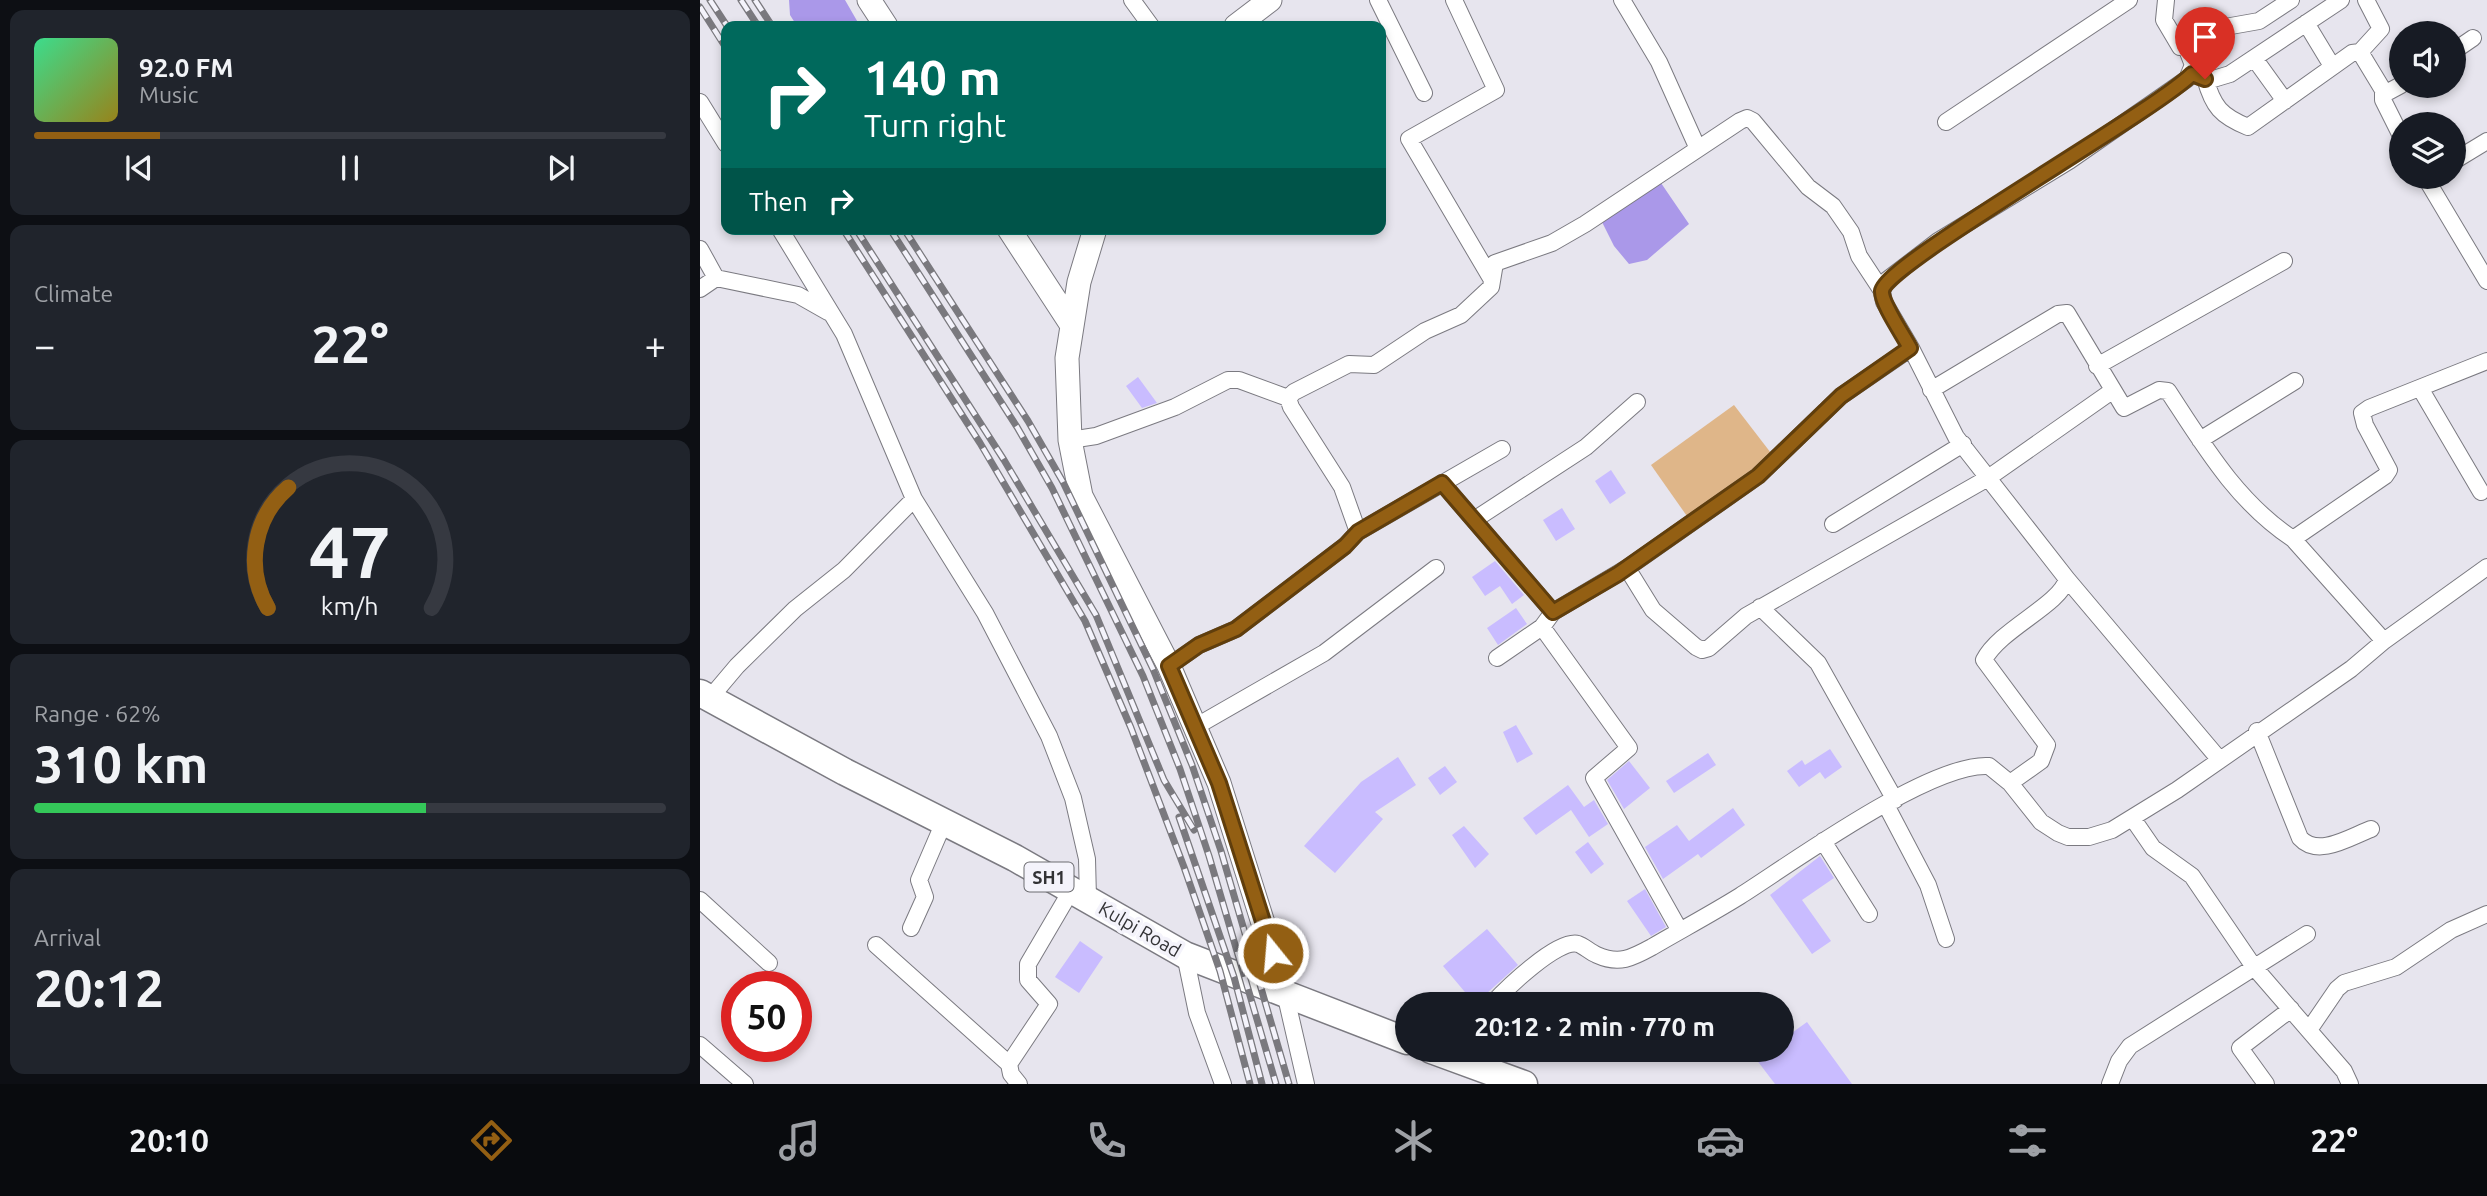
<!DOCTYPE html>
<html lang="en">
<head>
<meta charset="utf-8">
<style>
  body { margin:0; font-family:Ubuntu,sans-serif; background:#20242c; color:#f1f3f6; height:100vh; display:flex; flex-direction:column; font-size:26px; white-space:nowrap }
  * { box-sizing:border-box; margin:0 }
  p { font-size:23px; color:#9ea1a6 }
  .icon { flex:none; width:38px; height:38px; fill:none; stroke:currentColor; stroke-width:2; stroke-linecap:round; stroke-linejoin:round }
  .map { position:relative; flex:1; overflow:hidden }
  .panel { display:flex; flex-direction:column; gap:10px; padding:10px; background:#0d0f14; width:700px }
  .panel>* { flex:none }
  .hud { position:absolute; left:21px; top:21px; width:665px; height:214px; border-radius:14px; box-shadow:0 4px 10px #0003; background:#00695c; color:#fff; overflow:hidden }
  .fabs { position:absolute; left:1689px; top:21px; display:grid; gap:14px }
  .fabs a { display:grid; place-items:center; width:77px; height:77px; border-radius:50%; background:#171b24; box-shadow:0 4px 10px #0003; font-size:35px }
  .speed { position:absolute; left:21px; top:971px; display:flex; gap:14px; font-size:35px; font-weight:700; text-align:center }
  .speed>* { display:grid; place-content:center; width:91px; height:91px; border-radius:50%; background:#171b24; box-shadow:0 4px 10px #0003; line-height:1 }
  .speed .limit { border:10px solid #d22; background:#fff; color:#111 }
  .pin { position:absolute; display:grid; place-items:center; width:60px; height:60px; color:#fff; margin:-72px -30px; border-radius:50% 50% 50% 0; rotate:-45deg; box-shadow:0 0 7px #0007 }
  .pin .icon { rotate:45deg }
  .me { position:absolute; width:77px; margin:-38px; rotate:343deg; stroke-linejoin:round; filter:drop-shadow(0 0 5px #0008) }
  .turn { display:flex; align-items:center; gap:24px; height:147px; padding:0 28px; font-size:32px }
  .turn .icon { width:91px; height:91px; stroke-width:2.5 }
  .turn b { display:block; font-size:49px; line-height:60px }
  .then { display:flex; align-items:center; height:66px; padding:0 28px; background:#0003; gap:14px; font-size:26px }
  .big { font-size:52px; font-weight:700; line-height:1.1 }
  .panel .card { flex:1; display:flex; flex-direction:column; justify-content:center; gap:10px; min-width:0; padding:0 24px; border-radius:14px; background:#20242c }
  .panel .dial { align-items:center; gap:0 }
  .dial svg { height:182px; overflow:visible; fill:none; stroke:#363941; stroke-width:7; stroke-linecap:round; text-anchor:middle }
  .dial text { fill:#f1f3f6; stroke:none }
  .song { display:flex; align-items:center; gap:21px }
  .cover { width:84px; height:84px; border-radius:10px; background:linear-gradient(135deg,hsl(150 70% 55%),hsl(50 70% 35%)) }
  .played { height:7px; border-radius:4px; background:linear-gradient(90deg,#935f13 20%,#363941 20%) }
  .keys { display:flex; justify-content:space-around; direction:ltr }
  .heat { display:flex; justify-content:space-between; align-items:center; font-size:38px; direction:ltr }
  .charge { height:10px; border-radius:5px; background:linear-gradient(90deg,#34c759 62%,#363941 0) }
  .trip { position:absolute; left:695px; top:992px; width:399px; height:70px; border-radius:35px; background:#171b24; box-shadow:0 4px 10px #0003; font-weight:700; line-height:70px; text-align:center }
  .tab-bar { display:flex; height:112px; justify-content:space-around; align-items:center; background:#090b0e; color:#9ea1a6 }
  .tab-bar .icon { width:49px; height:49px }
  .tab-bar .on { color:#935f13 }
  .tab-bar b { font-size:32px; color:#f1f3f6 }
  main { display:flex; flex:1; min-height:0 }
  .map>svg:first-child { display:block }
</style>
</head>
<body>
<main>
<section class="panel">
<div class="card">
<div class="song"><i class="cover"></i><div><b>92.0 FM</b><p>Music</p></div></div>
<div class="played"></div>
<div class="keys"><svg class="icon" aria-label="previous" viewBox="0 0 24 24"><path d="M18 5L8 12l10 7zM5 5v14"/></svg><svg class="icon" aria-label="pause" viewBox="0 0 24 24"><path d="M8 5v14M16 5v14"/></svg><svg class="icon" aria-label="next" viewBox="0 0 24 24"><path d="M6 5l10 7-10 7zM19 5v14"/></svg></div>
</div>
<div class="card"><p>Climate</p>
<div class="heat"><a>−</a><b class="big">22°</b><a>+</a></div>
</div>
<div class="card dial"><svg viewBox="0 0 100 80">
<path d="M14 69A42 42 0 1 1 86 69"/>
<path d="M14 69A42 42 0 0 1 23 16" stroke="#935f13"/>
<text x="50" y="56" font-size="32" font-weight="700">47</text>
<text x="50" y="72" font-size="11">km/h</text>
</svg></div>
<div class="card"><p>Range · 62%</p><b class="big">310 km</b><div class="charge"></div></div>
<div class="card"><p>Arrival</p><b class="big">20:12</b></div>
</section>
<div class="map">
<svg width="1787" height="1084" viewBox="0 0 1787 1084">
  <rect width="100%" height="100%" fill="#e7e5ee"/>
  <path fill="#dfb689" d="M1034 405 1074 457 989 519 951 465Z"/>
  <path fill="#aa98e9" d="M89 0H145L160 26H97L90 15Z
    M961 183 989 224 947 260 929 264 914 246 901 220Z"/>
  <path fill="#c9bcff" d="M438 377 457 403 442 408 426 386Z
    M911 470 926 493 910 504 895 481Z
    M862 508 875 529 856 541 843 520Z
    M795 561 824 595 812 604 800 586 785 596 772 577Z
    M816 608 827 624 798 645 787 628Z
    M816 725 833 754 817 763 803 732Z
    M1130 749 1142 767 1125 779 1120 772 1099 787 1087 771 1102 760 1105 765Z
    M1008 753 1016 765 974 793 966 781Z
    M698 757 716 785 675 812 683 819 635 873 604 846 661 782Z
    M929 761 950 788 924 809 907 780Z
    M745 766 757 782 740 795 728 778Z
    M868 785 884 807 894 800 908 824 889 837 871 810 836 835 823 818Z
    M1033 808 1045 825 1001 858 998 854 963 879 945 847 977 825 989 841Z
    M764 826 789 854 775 868 752 835Z
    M888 842 904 864 891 874 875 852Z
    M1120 856 1134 878 1102 900 1131 941 1112 954 1070 895Z
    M945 889 966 927 951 936 927 901Z
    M787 929 818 965 775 1004 743 966Z
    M380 941 403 957 379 993 355 977Z
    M1107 1022 1152 1084H1075L1056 1059 1068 1050H1082V1040Z"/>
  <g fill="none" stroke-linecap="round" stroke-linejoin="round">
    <g stroke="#7b7a81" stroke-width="18">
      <path id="street" d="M432 0 451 26
        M678 0 724 93
        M754 0 796 90 709 139 792 280
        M922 0 959 62 998 149
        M1466 0 1464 20 1480 47 1493 44 1514 29 1559 21 1591 0
        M1606 23 1632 66
        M1754 51 1773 38
        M1660 52 1681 29 1666 0
        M1554 58 1585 101
        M1497 76 1510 80 1530 74 1641 0
        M1505 78C1513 107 1521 116 1548 127L1652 53 1660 52 1683 90 1688 92 1701 85
        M1683 90V100L1701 136
        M0 102 26 144
        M1246 122 1429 0
        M1754 161 1787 141
        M1725 177 1787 281
        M80 229 144 334 214 499 285 613 349 736 373 798 387 859 388 898
        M0 249 16 278 98 295 128 312
        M0 289 16 278
        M1211 348 1256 437 1367 579C1360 605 1300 629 1284 660L1347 745 1341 761 1310 783
        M1397 366 1584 261
        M1720 388 1781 492
        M1231 390 1358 314 1367 313 1424 408 1459 390 1468 391C1504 446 1537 502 1593 539L1685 476 1689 470 1665 425 1662 413 1669 408 1787 361
        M370 440 396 436 475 407 528 380H539L588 398
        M1500 440 1595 381
        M742 483 853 612
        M774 520 886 447 937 402
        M1133 524 1263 444
        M658 532 802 449
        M1593 539 1684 641
        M927 568 953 610 996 647 1002 650 1009 648 1046 616 1288 478 1412 391
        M1367 579 1519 759
        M1060 607 1118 663 1195 800
        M842 627 929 748 894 778 980 931
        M797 658 842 627 853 612 927 568 1058 476 1141 396 1211 348 1184 302 1182 291 1187 280 1238 241 1369 161 1487 79 1493 65 1486 47
        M469 666 499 645 536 629 645 546 658 532 642 487 591 407 588 398 594 392 649 364 674 365 725 331 761 315 791 287 795 263 852 243 885 224 1040 121 1047 118 1053 121 1108 187 1133 206 1151 232 1159 256 1182 291
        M10 698 37 666 95 609 144 570 214 499
        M495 727 624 653 736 568
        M1557 731 1600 838C1618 858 1650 837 1671 829
        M1186 805 1228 885 1246 939
        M1433 819 1453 848 1492 876 1554 967 1644 1071 1650 1084
        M1123 841 1169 914
        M0 900 69 963
        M211 928 225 897 219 880 244 822
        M176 945 309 1064
        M485 955 497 1013 523 1084
        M585 993 606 1084
        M792 1004C805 990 858 938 878 944 884 946 890 952 897 955 919 965 932 958 952 947 981 930 1011 914 1040 896 1092 863 1231 762 1289 766L1310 783 1341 822 1358 833 1368 837H1389L1412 830 1477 790 1651 669 1684 641 1787 567
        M1609 1030 1637 989 1644 983 1696 967 1751 930 1787 914
        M0 1045 45 1084
        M319 1084 311 1074 309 1064 349 1004 328 980V964L372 889
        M1410 1084 1419 1061 1430 1046 1607 934
        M1566 1084 1540 1048 1591 1009"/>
    </g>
    <g stroke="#7b7a81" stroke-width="25">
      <path id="secondary" d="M169 0 186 26
        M536 26 570 0
        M309 229 371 324
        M395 229 379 282 367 358 370 440 381 496 469 666 519 783 585 993"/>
    </g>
    <g stroke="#7b7a81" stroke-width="29">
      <path id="primary" d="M0 693 145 772 315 858 485 955 707 1041
        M731 1050 824 1084"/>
    </g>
    <use href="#street" stroke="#fff" stroke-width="16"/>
    <use href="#secondary" stroke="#fff" stroke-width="23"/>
    <use href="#primary" stroke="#fff" stroke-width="26"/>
    <g stroke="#7a797e" stroke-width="7">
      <path id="rail" d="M10 0 27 26
        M41 0 58 26
        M55 0 72 26
        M0 7 26 48
        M143 229 280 443 385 621 431 728 484 867 520 971 550 1084
        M156 229 304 460 396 615 464 780 494 830
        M190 229 317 427 352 488 443 676 480 769 509 856 576 1084
        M204 229 328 421 363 482 453 669 492 765 521 851 589 1084
        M479 817 534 977 562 1084"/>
    </g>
    <use href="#rail" stroke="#f4f3fb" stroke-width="4.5" stroke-dasharray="13" stroke-linecap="butt"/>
  </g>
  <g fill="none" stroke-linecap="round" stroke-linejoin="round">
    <g stroke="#603e0c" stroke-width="18">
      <path id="route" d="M573 953 519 783 469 666 499 645 536 629 645 546 658 532 742 483 853 612 918 574 1058 476 1141 396 1210 348C1204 336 1181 303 1182 291 1185 264 1453 113 1492 74L1505 79"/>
    </g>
    <use href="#route" stroke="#935f13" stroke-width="12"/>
  </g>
  <g text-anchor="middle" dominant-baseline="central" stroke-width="7" stroke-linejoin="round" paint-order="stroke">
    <rect fill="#f4f3fb" stroke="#6d6d71" stroke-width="2" x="324.5" y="862.5" width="49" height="29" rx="5"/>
    <g font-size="18" font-weight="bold" fill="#333336">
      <text x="349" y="877">SH1</text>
    </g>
    <g font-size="19" fill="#333336" stroke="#f4f3fb">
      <text transform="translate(440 929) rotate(30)">Kulpi Road</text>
    </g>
  </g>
</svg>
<div class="fabs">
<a><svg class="icon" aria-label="sound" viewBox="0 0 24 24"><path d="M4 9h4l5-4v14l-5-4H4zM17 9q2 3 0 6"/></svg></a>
<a><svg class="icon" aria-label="layers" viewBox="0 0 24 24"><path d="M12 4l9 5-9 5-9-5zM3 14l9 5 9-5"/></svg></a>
</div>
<div class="speed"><div class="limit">50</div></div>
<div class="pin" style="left:1505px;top:79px;background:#d93025"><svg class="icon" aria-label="arrive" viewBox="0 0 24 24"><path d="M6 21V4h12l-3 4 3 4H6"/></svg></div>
<svg class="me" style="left:573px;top:953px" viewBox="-20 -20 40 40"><circle r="17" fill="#935f13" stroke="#fff" stroke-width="3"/><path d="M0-11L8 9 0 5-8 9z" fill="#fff"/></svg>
<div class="trip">20:12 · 2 min · 770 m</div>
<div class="hud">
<div class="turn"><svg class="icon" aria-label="right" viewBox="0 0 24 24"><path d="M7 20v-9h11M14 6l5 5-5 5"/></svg><div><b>140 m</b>Turn right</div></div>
<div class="then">Then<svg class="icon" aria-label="right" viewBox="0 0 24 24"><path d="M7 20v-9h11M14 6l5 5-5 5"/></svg></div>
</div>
</div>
</main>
<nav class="tab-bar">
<b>20:10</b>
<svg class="icon on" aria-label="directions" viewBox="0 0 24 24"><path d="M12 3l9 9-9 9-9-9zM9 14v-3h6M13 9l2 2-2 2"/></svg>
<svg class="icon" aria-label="music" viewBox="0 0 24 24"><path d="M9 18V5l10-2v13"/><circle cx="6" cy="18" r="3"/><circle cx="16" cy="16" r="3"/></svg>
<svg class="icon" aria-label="phone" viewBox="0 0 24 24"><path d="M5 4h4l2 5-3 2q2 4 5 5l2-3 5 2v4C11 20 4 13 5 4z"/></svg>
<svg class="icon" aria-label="climate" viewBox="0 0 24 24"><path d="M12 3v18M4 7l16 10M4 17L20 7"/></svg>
<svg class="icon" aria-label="car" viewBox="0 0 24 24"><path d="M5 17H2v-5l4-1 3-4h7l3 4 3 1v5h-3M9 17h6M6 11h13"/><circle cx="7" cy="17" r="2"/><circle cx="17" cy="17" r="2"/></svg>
<svg class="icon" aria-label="filters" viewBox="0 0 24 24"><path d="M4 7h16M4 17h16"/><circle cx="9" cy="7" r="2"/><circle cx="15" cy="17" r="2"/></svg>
<b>22°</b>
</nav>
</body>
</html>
